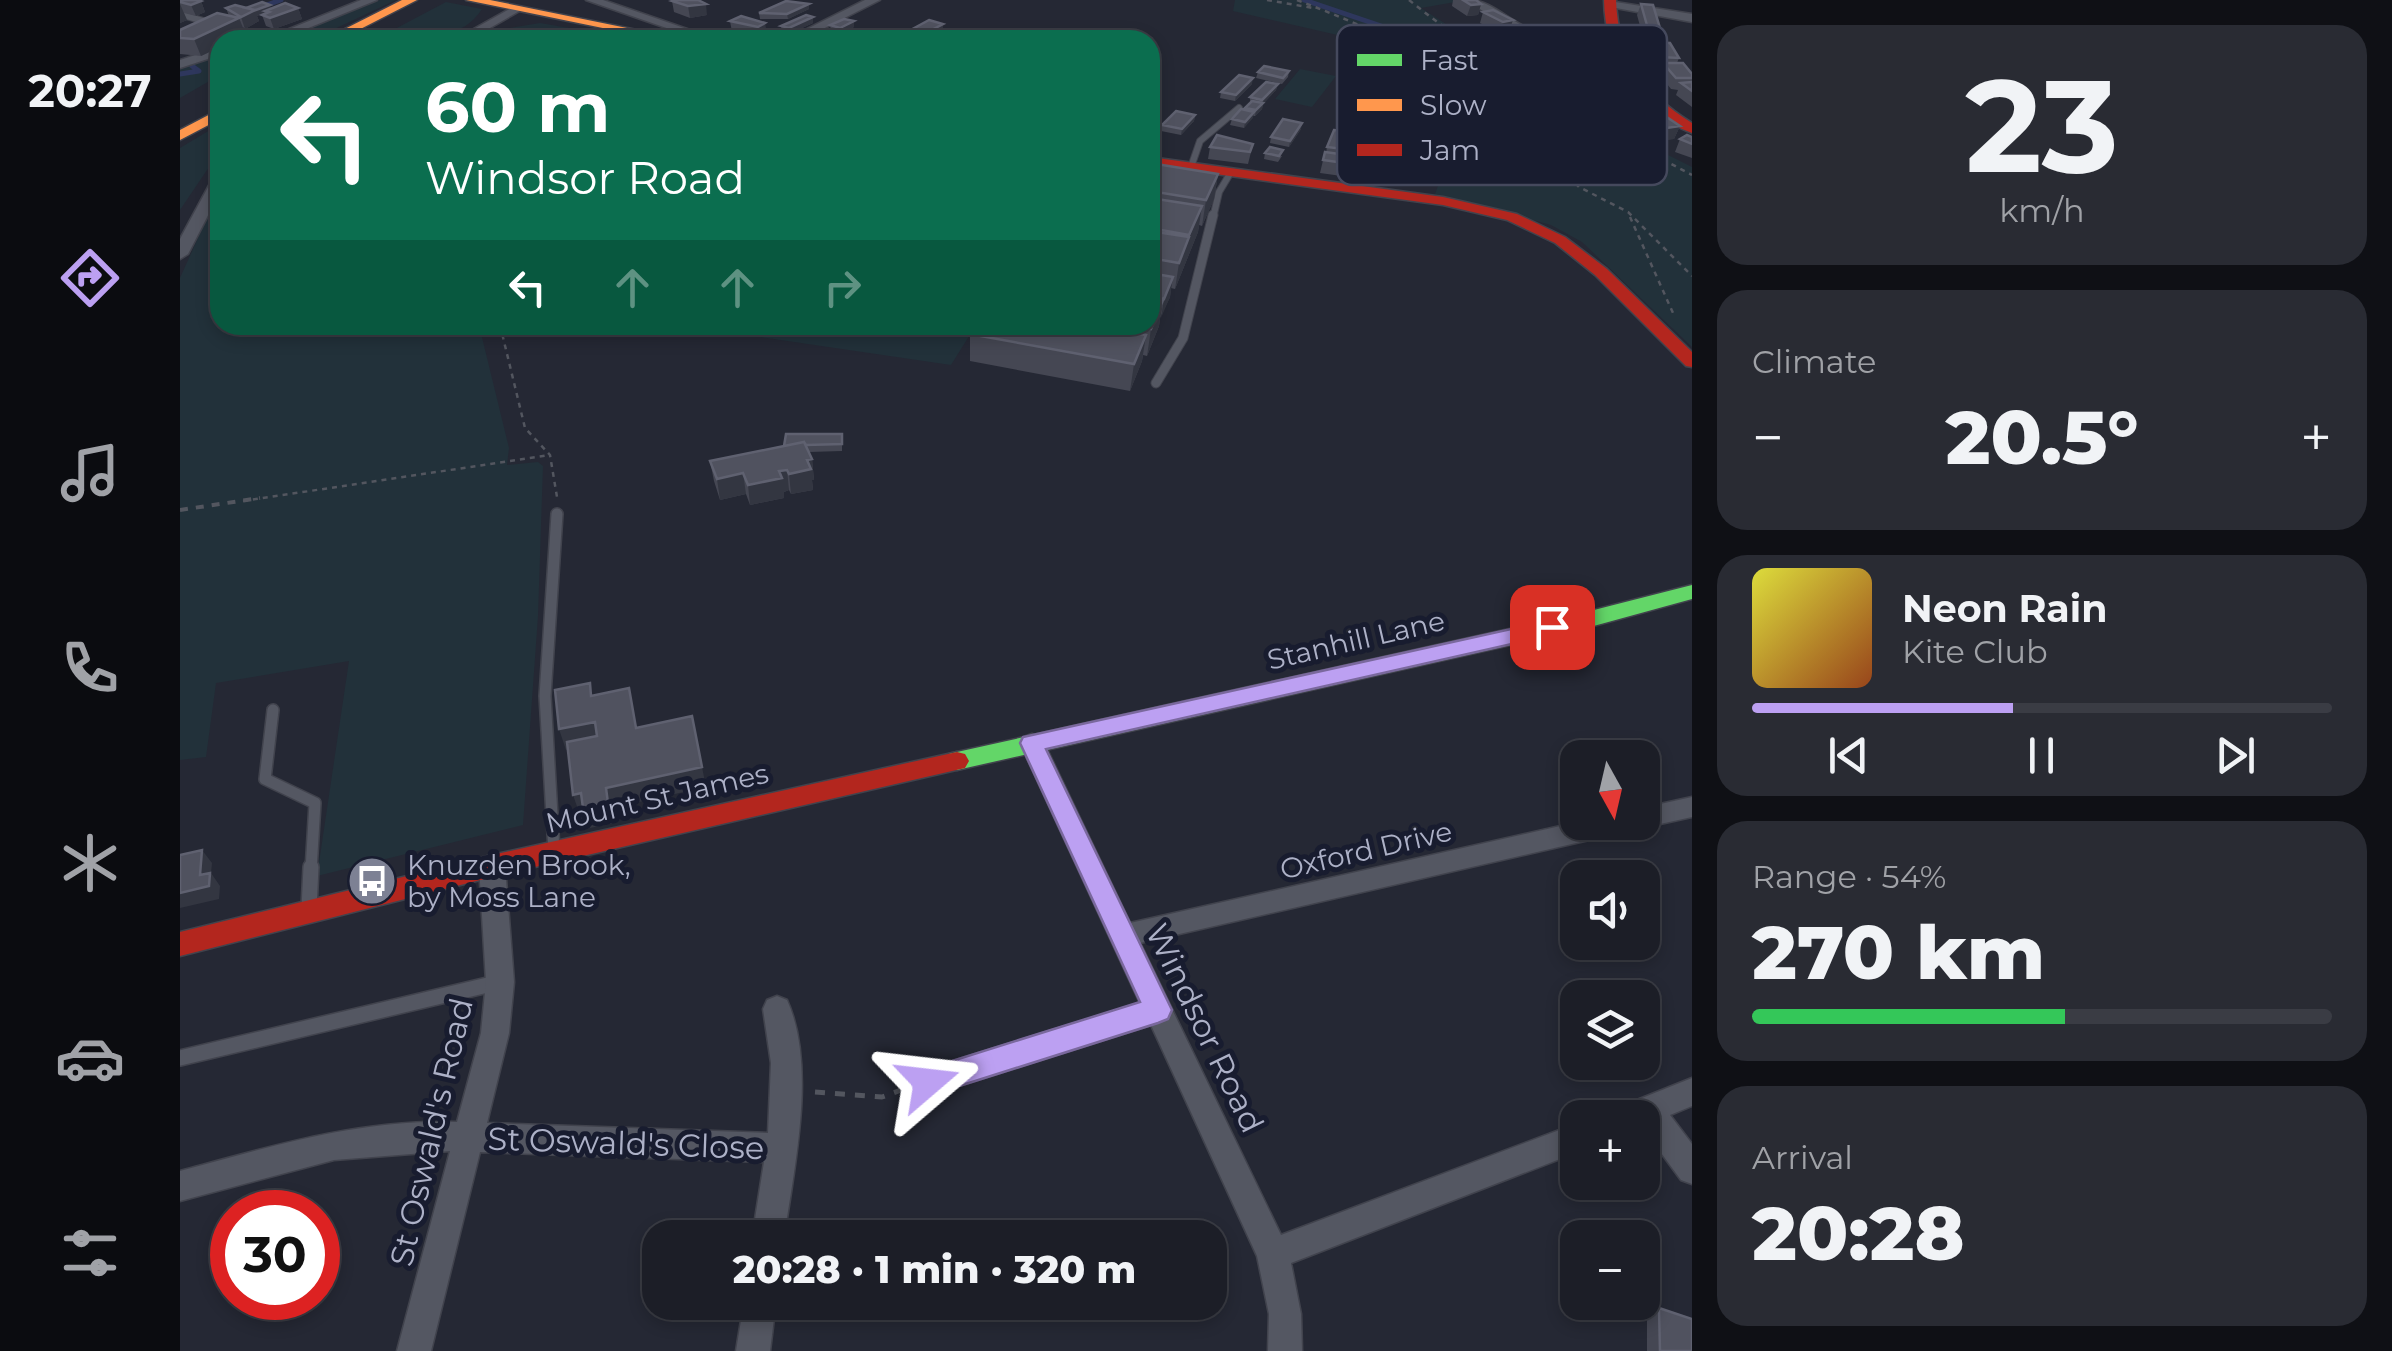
<!DOCTYPE html>
<html lang="en">
<head>
<meta charset="utf-8">
<style>
  body { margin:0; font-family:Montserrat,sans-serif; background:#292b33; color:#f1f3f6; height:100vh; display:flex; flex-direction:column; font-size:38px; white-space:nowrap }
  * { box-sizing:border-box; margin:0 }
  p { font-size:32px; color:#a0a2a7 }
  .icon { flex:none; width:55px; height:55px; fill:none; stroke:currentColor; stroke-width:2; stroke-linecap:round; stroke-linejoin:round }
  .map { position:relative; flex:1; overflow:hidden }
  .side { display:flex; flex-direction:column; gap:25px; padding:25px; background:#0f1015; width:700px }
  .side>* { flex:none }
  .hud { position:absolute; left:30px; top:30px; width:950px; height:305px; border-radius:30px; box-shadow:0 5px 15px #0003,0 0 0 2px #3a3c44; background:#0b6e4f; color:#fff; overflow:hidden }
  .needle { width:65px; rotate:172deg }
  .controls { position:absolute; left:1380px; top:740px; display:grid; gap:20px }
  .controls a { display:grid; place-items:center; width:100px; height:100px; border-radius:20px; background:#1c1e27; box-shadow:0 5px 15px #0003,0 0 0 2px #3a3c44; font-size:50px }
  .speed { position:absolute; left:30px; top:1190px; display:flex; gap:20px; font-size:50px; font-weight:700; text-align:center }
  .speed>* { display:grid; place-content:center; width:130px; height:130px; border-radius:50%; background:#1c1e27; box-shadow:0 5px 15px #0003,0 0 0 2px #3a3c44; line-height:1 }
  .speed .limit { border:15px solid #d22; background:#fff; color:#111 }
  .pin { position:absolute; display:grid; place-items:center; width:85px; height:85px; color:#fff; margin:-42px; border-radius:20px; box-shadow:0 5px 15px #0006 }
  .me { position:absolute; width:110px; margin:-55px; rotate:73deg; stroke-linejoin:round; filter:drop-shadow(0 0 8px #0008) }
  .turn { display:flex; align-items:center; gap:35px; height:210px; padding:0 50px; font-size:45px }
  .turn .icon { width:130px; height:130px; stroke-width:2.5 }
  .turn b { display:block; font-size:70px; line-height:85px }
  .lanes { display:flex; align-items:center; height:95px; padding:0 50px; background:#0003; justify-content:center; gap:50px; direction:ltr }
  .lanes .off { opacity:.35 }
  .big { font-size:75px; font-weight:800; line-height:1.1 }
  .side .widget { flex:1; display:flex; flex-direction:column; justify-content:center; gap:15px; min-width:0; padding:0 35px; border-radius:30px; background:#292b33 }
  .side .dial { align-items:center; gap:0 }
  .dial b { font-size:130px; line-height:1 }
  .song { display:flex; align-items:center; gap:30px }
  .cover { width:120px; height:120px; border-radius:15px; background:linear-gradient(135deg,hsl(60 70% 55%),hsl(20 70% 35%)) }
  .played { height:10px; border-radius:5px; background:linear-gradient(90deg,#bca0f2 45%,#3a3c44 45%) }
  .keys { display:flex; justify-content:space-around; direction:ltr }
  .heat { display:flex; justify-content:space-between; align-items:center; font-size:55px; direction:ltr }
  .charge { height:15px; border-radius:8px; background:linear-gradient(90deg,#34c759 54%,#3a3c44 0) }
  .trip { position:absolute; left:462px; top:1220px; width:585px; height:100px; border-radius:30px; background:#1c1e27; box-shadow:0 5px 15px #0003,0 0 0 2px #3a3c44; font-weight:800; line-height:100px; text-align:center }
  main { display:flex; flex:1; min-height:0 }
  .tabs { display:flex; flex-direction:column; width:180px; justify-content:space-around; align-items:center; background:#0b0c10; color:#a0a2a7 }
  .tabs .icon { width:70px; height:70px }
  .tabs .active { color:#bca0f2 }
  .tabs b { font-size:45px; color:#f1f3f6 }
  .map>svg:first-child { display:block }
</style>
</head>
<body>
<main>
<nav class="tabs">
<b>20:27</b>
<svg class="icon active" aria-label="directions" viewBox="0 0 24 24"><path d="M12 3l9 9-9 9-9-9zM9 14v-3h6M13 9l2 2-2 2"/></svg>
<svg class="icon" aria-label="music" viewBox="0 0 24 24"><path d="M9 18V5l10-2v13"/><circle cx="6" cy="18" r="3"/><circle cx="16" cy="16" r="3"/></svg>
<svg class="icon" aria-label="phone" viewBox="0 0 24 24"><path d="M5 4h4l2 5-3 2q2 4 5 5l2-3 5 2v4C11 20 4 13 5 4z"/></svg>
<svg class="icon" aria-label="climate" viewBox="0 0 24 24"><path d="M12 3v18M4 7l16 10M4 17L20 7"/></svg>
<svg class="icon" aria-label="car" viewBox="0 0 24 24"><path d="M5 17H2v-5l4-1 3-4h7l3 4 3 1v5h-3M9 17h6M6 11h13"/><circle cx="7" cy="17" r="2"/><circle cx="17" cy="17" r="2"/></svg>
<svg class="icon" aria-label="filters" viewBox="0 0 24 24"><path d="M4 7h16M4 17h16"/><circle cx="9" cy="7" r="2"/><circle cx="15" cy="17" r="2"/></svg>
</nav>
<div class="map">
<svg width="1512" height="1351" viewBox="0 0 1512 1351">
  <rect width="100%" height="100%" fill="#252834"/>
  <path fill="#22313a" d="M200 0H216L131 40H103L143 20Z
    M1055 0H1287L1241 8 1283 35 1350 59 1420 121 1512 167V347L1402 242 1371 225 1255 194 1267 161 1180 141 1227 51 1053 11Z
    M266 2 302 9C280 44 230 40 194 40Z
    M360 23 460 40H301L324 29Z
    M40 54V75L0 98V66Z
    M1120 69 1156 76 1132 107 1095 99Z
    M40 124V159L27 170 0 210V148Z
    M40 189V325H299L329 448 327 465 358 462 363 466 358 616 343 825 137 876 169 661 36 683 26 757 0 760V278Z
    M498 325H796L771 365Z"/>
  <g fill="none" stroke-linecap="round" stroke-linejoin="round">
    <path stroke="#2e375d" stroke-width="5" d="M1124 0 1222 33 1278 71 1268 83 1296 98 1282 105 1283 111 1340 121 1348 126 1341 136 1375 148 1406 180
      M81 7 101 0
      M0 74 19 71 12 66"/>
    <g stroke="#41434d" stroke-width="8">
      <path id="lane-far3" d="M0 14 87 40
        M1011 167 1020 141 1059 108
        M1033 218 1039 192 1051 172"/>
    </g>
    <g stroke="#41434d" stroke-width="11">
      <path id="lane-far2" d="M976 383 1003 338 1033 215"/>
    </g>
    <g stroke="#41434d" stroke-width="14">
      <path id="lane-far1" d="M93 710 85 779 135 803 131 870
        M374 850 365 696 377 514"/>
    </g>
    <g stroke="#41434d" stroke-width="18">
      <path id="lane" d="M129 908 131 867
        M0 1058 316 983"/>
    </g>
    <g stroke="#41434d" stroke-width="3">
      <path id="street" d="M181 0H197L99 40H82Z
        M406 0H423L539 40H521Z
        M685 0H700L621 40H605Z
        M1289 0C1310 0 1327 19 1346 27 1373 38 1419 39 1439 51 1410 67 1313 24 1289 0Z
        M1429 1 1512 14V22L1425 6Z
        M333 7 343 9 289 40H274Z
        M40 47V55L0 68V60Z
        M40 174V192L8 254 0 259V239L33 178Z
        M852 734 860 737 864 743 950 923 1398 822H1462V808L1512 797V817L1462 828 1455 826 1444 832 960 943 1101 1235 1398 1123V1152L1111 1263 1121 1314 1122 1351H1088L1089 1314 1077 1256 971 1025 747 1096 737 1092 732 1082 737 1072 960 1003 840 743 844 737Z
        M312 855 321 858 325 866 334 982 329 1033 307 1123 588 1133 591 1063 583 1009 587 1000 597 996 607 1000C637 1066 614 1168 604 1238H572L584 1162 300 1152 251 1351H217L270 1151 154 1160 0 1201V1171C92 1146 181 1119 277 1122L301 1033 306 982 299 866 303 858Z
        M1512 1078V1106L1490 1115 1512 1144V1184L1501 1180 1462 1127V1118H1432L1437 1108Z
        M564 1302H596L590 1351H556Z"/>
    </g>
    <g stroke="#41434d" stroke-width="3">
      <path id="fast" d="M1512 585V599L1410 627 777 770 769 768 765 761 769 754 777 752 1410 611Z"/>
    </g>
    <g stroke="#41434d" stroke-width="3">
      <path id="slow" d="M222 0H237L159 40H143Z
        M286 0H310L506 40H481Z
        M40 109V119L0 140V130Z"/>
    </g>
    <g stroke="#41434d" stroke-width="3">
      <path id="jam" d="M1424 0H1436C1438 58 1464 93 1512 123V133C1456 112 1425 57 1424 0Z
        M970 157 1263 197 1337 214 1385 237 1427 269 1512 352V367L1506 366 1415 275 1375 243 1327 220 1263 205 970 165Z
        M777 752 785 754 789 761 785 768 312 877 0 956V932L312 855Z"/>
    </g>
    <path stroke="#53565f" stroke-width="2.5" stroke-dasharray="5 5" stroke-linecap="butt" d="M1087 0 1133 8
      M1117 0C1197 31 1284 66 1334 140L1358 146 1399 187 1448 212 1512 276
      M1229 0C1316 70 1414 123 1512 175
      M1450 217 1493 313
      M320 325 345 428 370 455 377 497
      M63 501 370 455"/>
    <path stroke="#53565f" stroke-width="4" stroke-dasharray="8 8" stroke-linecap="butt" d="M0 510 80 498"/>
    <path stroke="#53565f" stroke-width="5" stroke-dasharray="10 10" stroke-linecap="butt" d="M635 1092 702 1097 724 1089"/>
    <use href="#lane-far3" stroke="#545762" stroke-width="6"/>
    <use href="#lane-far2" stroke="#545762" stroke-width="9"/>
    <use href="#lane-far1" stroke="#545762" stroke-width="11"/>
    <use href="#lane" stroke="#545762" stroke-width="15"/>
    <use href="#street" fill="#545762" fill-rule="evenodd"/>
    <use href="#fast" fill="#63d668" fill-rule="evenodd"/>
    <use href="#slow" fill="#ff974d" fill-rule="evenodd"/>
    <use href="#jam" fill="#b3261e" fill-rule="evenodd"/>
  </g>
  <path fill="#454753" d="M0 0 21 1 25 12 16 16 4 13 7 20 0 23Z
    M495 0 527 15 510 18 494 12 492 1Z
    M1273 0H1296L1301 4 1298 15 1287 16 1272 6Z
    M629 4V9L608 19H580L579 13Z
    M1461 4 1483 38 1481 43 1499 58 1497 63 1512 74V107L1496 95 1498 90 1491 89 1479 74 1481 69 1474 68 1466 54 1468 48H1466L1457 15Z
    M46 8H118L122 19 94 29 86 26 82 15 86 12 77 16 79 21 65 29 63 27 66 35 40 40V47L21 56 0 54V30L49 16Z
    M1303 12 1333 20 1329 31 1320 33 1300 23Z
    M633 17V23L609 34 602 32 601 26Z
    M550 21 585 23 586 35 579 38 552 32Z
    M650 25 674 27 660 34 651 31Z
    M1337 28 1371 34 1367 46 1359 49 1334 39Z
    M763 30 744 40 729 37V31Z
    M1380 41 1418 65 1416 70 1438 82 1436 87 1500 126 1494 139 1482 140 1425 100 1427 94 1421 95 1407 82 1409 77H1401L1376 53Z
    M1109 71 1108 77 1102 84 1076 78 1078 72Z
    M1072 84 1055 101 1040 98 1041 92Z
    M1098 84 1096 90 1083 104 1082 109 1075 116H1073L1064 128 1050 125 1052 119 1065 110 1070 103V97Z
    M1015 115 1014 121 1001 135 981 131 982 125Z
    M1121 129 1109 147 1090 143 1091 137Z
    M1169 132 1162 155 1181 157 1176 178 1140 173 1145 152 1146 153 1147 147Z
    M1512 137V158L1495 152 1500 139Z
    M1073 144 1068 164 1028 159 1030 147Z
    M1085 153 1102 156 1098 162 1084 159Z
    M1225 161H1256L1251 175 1224 167Z
    M970 163 1038 174 1034 199 1022 226 1019 225 1018 232 995 289 991 288 990 297 980 318 979 326 967 356 963 355 962 361 950 391 790 361V334L796 325H970Z
    M662 434V451L629 452 632 459 634 480H632L633 490 611 494 609 490 604 492V498L570 505 566 494 540 500 534 481 530 461Z
    M1479 1308 1512 1351H1467V1317Z"/>
  <path fill="#333641" d="M21 1 25 12 16 16 11 5Z
    M0 4 7 20 0 23Z
    M526 4 527 15 510 18 508 6Z
    M629 4V9L608 19 607 14Z
    M1301 4 1298 15 1287 16 1291 5Z
    M90 5 92 10 85 11 86 12 77 16 79 21 65 29 61 17 75 10Z
    M118 8 122 19 94 29 90 18Z
    M633 17V23L609 34V28Z
    M59 18 66 35 56 40H40V47L21 56 14 39Z
    M1333 20 1329 31 1320 33 1323 22Z
    M674 21V27L660 34V28Z
    M585 23 586 35 579 38 578 27Z
    M763 24V30L742 40V35Z
    M775 33V39L773 40H762Z
    M1371 34 1367 46 1359 49 1363 37Z
    M1073 78 1072 84 1055 101 1056 95Z
    M1098 84 1096 90 1083 104 1082 109 1075 116 1076 110 1081 105 1082 100Z
    M1074 112 1073 118 1064 128 1065 122Z
    M1015 115 1014 121 1001 135 1002 129Z
    M1122 123 1121 129 1109 147 1110 141Z
    M1500 126 1494 139 1482 140 1487 128Z
    M1038 174 1034 199 1022 226 1026 200Z
    M1022 206 1018 232 995 289 999 263Z
    M993 277 990 297 981 318 984 299Z
    M983 300 979 326 967 356 971 329Z
    M966 335 962 361 950 391 954 364Z
    M632 459 634 480H632L633 490 611 494 609 474 627 460Z
    M607 470 609 490 604 492V498L570 505 568 485Z
    M563 473 566 494 540 500 537 479Z
    M415 722 421 742 386 750 379 729Z
    M522 767 526 787 432 808 434 823 410 828 405 814 400 815 393 795Z
    M22 850 32 863 31 873 40 886 39 899 0 908V893L20 875Z"/>
  <path fill="#50525f" stroke="#5f6170" stroke-width="2.5" d="M0 0H18L21 1 11 5 0 2Z
    M495 0H518L526 4 508 6 492 1Z
    M1283 0H1296L1301 4 1291 5Z
    M606 1 629 4 607 14 579 13Z
    M82 2 90 5 73 11 75 10 66 8Z
    M105 3 118 8 90 18 82 15 89 12 85 11Z
    M1461 4 1473 5 1483 38 1470 36Z
    M55 5 75 10 61 17 46 8Z
    M1313 10 1333 20 1323 22 1303 12Z
    M37 13 59 18 14 39 0 38V30Z
    M626 15 633 17 609 28 601 26Z
    M561 16 585 23 578 27 550 21Z
    M664 19 674 21 660 28 650 25Z
    M749 20 763 24 742 35 729 31Z
    M765 30 775 33 762 40H746Z
    M655 34 664 36 656 40H641Z
    M722 35 731 37 726 40H714Z
    M629 36 639 40H621Z
    M1470 42 1490 43 1499 58 1479 57Z
    M1483 63H1503L1512 74V78H1496Z
    M1084 66 1109 71 1103 78 1078 72Z
    M1059 75 1073 78 1056 95 1041 92Z
    M1086 82 1098 84 1082 100 1070 97Z
    M1512 82V91L1501 83Z
    M1442 87 1500 126 1487 128 1430 88Z
    M1072 101 1083 103 1076 110 1065 108Z
    M1061 109 1074 112 1065 122 1052 119Z
    M996 111 1015 115 1002 129 982 125Z
    M1103 119 1122 123 1110 141 1091 137Z
    M1154 130 1169 132 1163 149 1147 147Z
    M1037 135 1073 144 1070 152 1030 147Z
    M1507 135 1512 137V144L1500 139Z
    M1090 147 1103 150 1099 156 1085 153Z
    M1145 152 1181 157 1179 165 1143 160Z
    M970 163 1038 174 1026 200 970 191Z
    M970 198 1022 206 1009 235 970 228Z
    M970 231 1009 237 999 263 970 258Z
    M970 273 993 277 984 299 970 296Z
    M970 298 983 300 971 329 947 325H970Z
    M796 325H910L966 335 954 364 790 334Z
    M606 434H662V444L626 445 624 442 604 446Z
    M624 442 632 459 627 460 631 469 609 474 607 470 599 471 602 478 568 485 563 473 537 479 530 461Z
    M410 683 411 696 449 688 456 728 512 716 522 767 426 788 428 803 403 808 401 793 393 795 387 742 417 736 415 722 379 729 375 690Z
    M22 850 20 875 30 873 29 886 0 893V855Z
    M1479 1308 1512 1319V1351H1480Z"/>
  <path fill="#bca0f2" stroke="#7a689d" stroke-width="2.5" d="M1372 620 1380 622 1383 627 1380 633 866 749 992 1010 988 1019 978 1023 748 1096 737 1092 733 1082 737 1072 960 1002 840 743 843 737Z"/>
  <defs>
    <g id="bus-disc" transform="scale(2.5)"><circle r="9.5" fill="#7d8194" stroke="#181c2f"/><path d="M-5-6H5V4H4V6H2V4H-2V6H-4V4H-5ZM-3.5-4V0h7V-4ZM-3.5 1.2v1.5H-2V1.2ZM2 1.2v1.5H3.5V1.2Z" fill="#fff"/></g>
  </defs>
  <g fill-rule="evenodd">
    <use href="#bus-disc" x="192" y="881"/>
  </g>
  <g text-anchor="middle" dominant-baseline="central" stroke-width="10" stroke-linejoin="round" paint-order="stroke">
    <g font-size="28" fill="#adb1c7" stroke="#181c2f">
      <text transform="translate(1176 640) rotate(-13)">Stanhill Lane</text>
      <text transform="translate(477 798) rotate(-13)">Mount St James</text>
      <text transform="translate(1186 850) rotate(-13)">Oxford Drive</text>
    </g>
    <g font-size="28" fill="#adb1c7" stroke="#181c2f" text-anchor="start">
      <text x="227" y="865">Knuzden Brook,<tspan x="227" dy="32">by Moss Lane</tspan></text>
    </g>
    <g font-size="32" fill="#adb1c7" stroke="#181c2f">
      <text transform="translate(1025 1028) rotate(64)">Windsor Road</text>
      <text transform="translate(251 1132) rotate(-77)">St Oswald's Road</text>
      <text transform="translate(446 1143) rotate(2)">St Oswald's Close</text>
    </g>
  </g>
  <rect x="1157" y="25" width="330" height="160" rx="15" fill="#181c2f" stroke="#45495d" stroke-width="2.5"/>
  <rect x="1177" y="54" width="45" height="12" fill="#63d668"/>
  <rect x="1177" y="99" width="45" height="12" fill="#ff974d"/>
  <rect x="1177" y="144" width="45" height="12" fill="#b3261e"/>
  <g font-size="28" fill="#adb1c7">
    <text x="1240" y="70">Fast</text>
    <text x="1240" y="115">Slow</text>
    <text x="1240" y="160">Jam</text>
  </g>
</svg>
<div class="controls">
<a><svg class="needle" viewBox="-14 -14 28 28"><path d="M0-13l5 13h-10z" fill="#e53935"/><path d="M0 13l5-13h-10z" fill="#a0a2a7"/></svg></a>
<a><svg class="icon" aria-label="sound" viewBox="0 0 24 24"><path d="M4 9h4l5-4v14l-5-4H4zM17 9q2 3 0 6"/></svg></a>
<a><svg class="icon" aria-label="layers" viewBox="0 0 24 24"><path d="M12 4l9 5-9 5-9-5zM3 14l9 5 9-5"/></svg></a>
<a>+</a>
<a>−</a>
</div>
<div class="speed"><div class="limit">30</div></div>
<div class="pin" style="left:1372px;top:627px;background:#d93025"><svg class="icon" aria-label="arrive" viewBox="0 0 24 24"><path d="M6 21V4h12l-3 4 3 4H6"/></svg></div>
<svg class="me" style="left:748px;top:1082px" viewBox="-20 -20 40 40"><path d="M0-17L14 15 0 8-14 15z" fill="#bca0f2" stroke="#fff" stroke-width="4"/></svg>
<div class="trip">20:28 · 1 min · 320 m</div>
<div class="hud">
<div class="turn"><svg class="icon" aria-label="left" viewBox="0 0 24 24"><path d="M17 20v-9H6M10 6l-5 5 5 5"/></svg><div><b>60 m</b>Windsor Road</div></div>
<div class="lanes"><svg class="icon" aria-label="left" viewBox="0 0 24 24"><path d="M17 20v-9H6M10 6l-5 5 5 5"/></svg><svg class="icon off" aria-label="ahead" viewBox="0 0 24 24"><path d="M12 20V5M6 11l6-6 6 6"/></svg><svg class="icon off" aria-label="ahead" viewBox="0 0 24 24"><path d="M12 20V5M6 11l6-6 6 6"/></svg><svg class="icon off" aria-label="right" viewBox="0 0 24 24"><path d="M7 20v-9h11M14 6l5 5-5 5"/></svg></div>
</div>
</div>
<section class="side">
<div class="widget dial"><b>23</b><p>km/h</p></div>
<div class="widget"><p>Climate</p>
<div class="heat"><a>−</a><b class="big">20.5°</b><a>+</a></div>
</div>
<div class="widget">
<div class="song"><i class="cover"></i><div><b>Neon Rain</b><p>Kite Club</p></div></div>
<div class="played"></div>
<div class="keys"><svg class="icon" aria-label="previous" viewBox="0 0 24 24"><path d="M18 5L8 12l10 7zM5 5v14"/></svg><svg class="icon" aria-label="pause" viewBox="0 0 24 24"><path d="M8 5v14M16 5v14"/></svg><svg class="icon" aria-label="next" viewBox="0 0 24 24"><path d="M6 5l10 7-10 7zM19 5v14"/></svg></div>
</div>
<div class="widget"><p>Range · 54%</p><b class="big">270 km</b><div class="charge"></div></div>
<div class="widget"><p>Arrival</p><b class="big">20:28</b></div>
</section>
</main>
</body>
</html>
